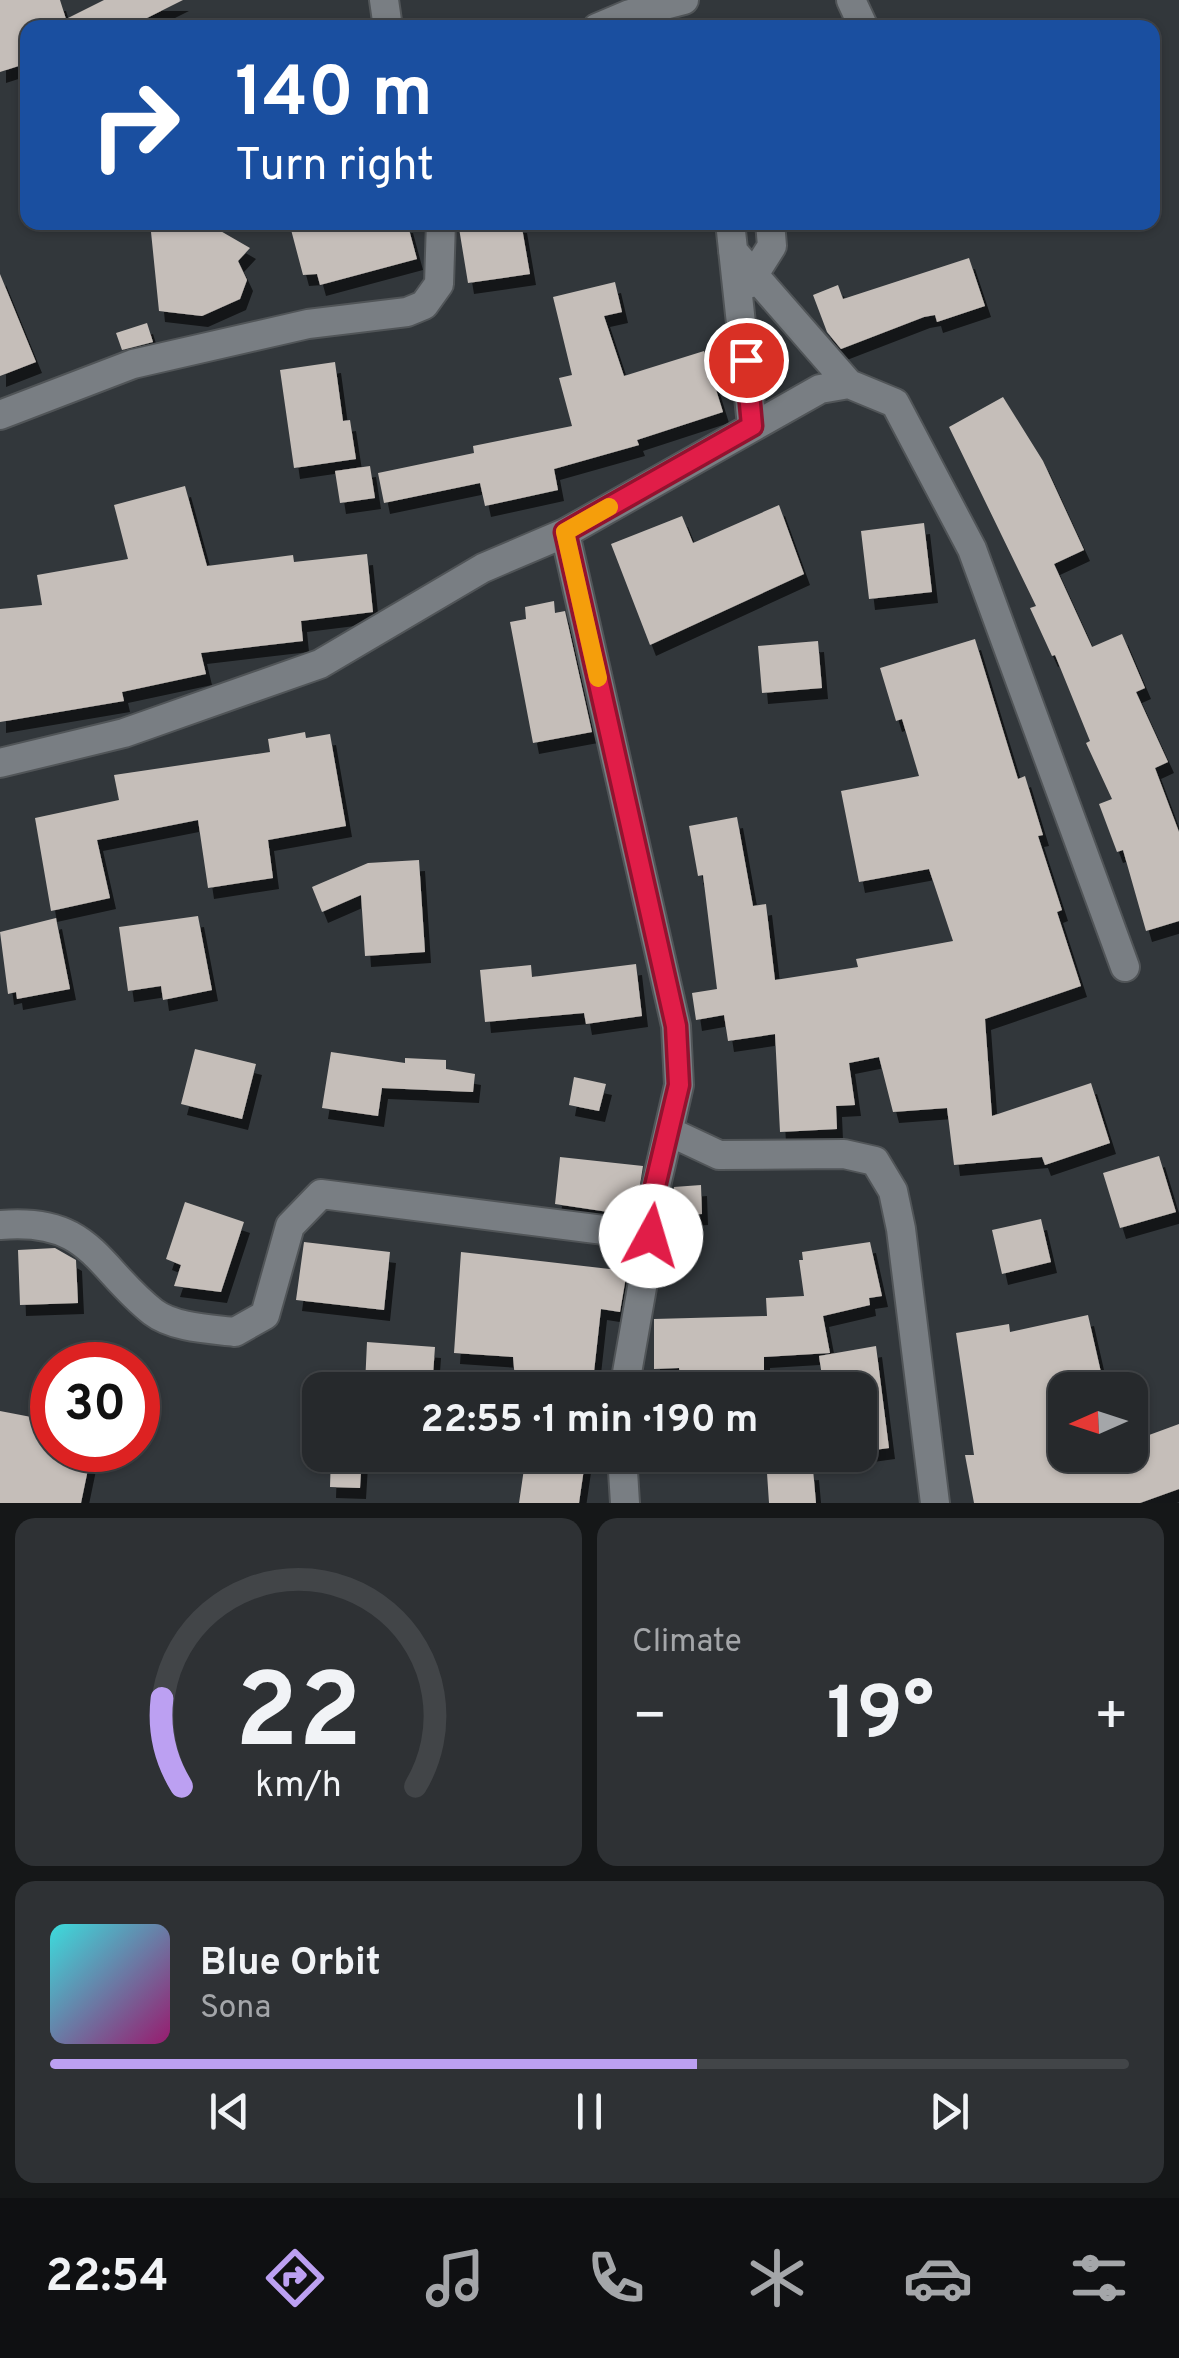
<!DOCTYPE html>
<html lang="en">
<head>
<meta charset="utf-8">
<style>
  body { margin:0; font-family:Overpass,sans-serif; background:#2e3134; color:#f1f3f6; height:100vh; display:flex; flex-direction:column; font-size:38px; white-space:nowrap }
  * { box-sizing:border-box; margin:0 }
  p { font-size:32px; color:#a4a6a9 }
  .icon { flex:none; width:55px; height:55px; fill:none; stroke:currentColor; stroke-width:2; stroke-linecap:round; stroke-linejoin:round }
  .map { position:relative; height:1503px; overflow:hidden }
  .details { display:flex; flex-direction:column; gap:15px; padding:15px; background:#151718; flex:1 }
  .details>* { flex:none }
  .top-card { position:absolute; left:20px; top:20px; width:1140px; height:210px; border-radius:20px; box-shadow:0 2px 8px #0004,0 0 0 2px #424548; background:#1a4fa0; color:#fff; overflow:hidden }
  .needle { width:65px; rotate:267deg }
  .fabs { position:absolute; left:1048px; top:1372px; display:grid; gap:20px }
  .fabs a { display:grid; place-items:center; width:100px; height:100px; border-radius:20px; background:#26292c; box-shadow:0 2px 8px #0004,0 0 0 2px #424548; font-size:50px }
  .speed { position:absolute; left:30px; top:1342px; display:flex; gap:20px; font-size:50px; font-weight:700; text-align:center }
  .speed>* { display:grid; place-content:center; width:130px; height:130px; border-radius:50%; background:#26292c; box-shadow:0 2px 8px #0004,0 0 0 2px #424548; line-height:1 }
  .speed .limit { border:15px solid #d22; background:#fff; color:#111 }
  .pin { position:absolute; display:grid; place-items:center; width:85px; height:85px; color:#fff; margin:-42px; border:5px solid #fff; border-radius:50%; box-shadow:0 2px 10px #0007 }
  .me { position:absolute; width:110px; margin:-55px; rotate:6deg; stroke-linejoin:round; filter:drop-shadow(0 0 8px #0008) }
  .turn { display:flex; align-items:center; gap:35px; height:210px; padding:0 50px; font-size:45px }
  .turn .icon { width:130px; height:130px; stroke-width:2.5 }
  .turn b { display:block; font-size:70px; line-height:85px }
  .big { font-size:75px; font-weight:700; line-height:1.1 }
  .details .widget { flex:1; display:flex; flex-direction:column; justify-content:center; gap:15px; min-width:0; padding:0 35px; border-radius:20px; background:#2e3134 }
  .details .dial { align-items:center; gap:0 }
  .dial svg { height:260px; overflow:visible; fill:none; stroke:#424548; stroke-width:7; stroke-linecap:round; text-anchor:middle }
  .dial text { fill:#f1f3f6; stroke:none }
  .song { display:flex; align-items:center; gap:30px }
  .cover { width:120px; height:120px; border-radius:15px; background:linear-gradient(135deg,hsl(180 70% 55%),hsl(320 70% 35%)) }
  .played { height:10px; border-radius:5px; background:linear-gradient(90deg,#bca0f2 60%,#424548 60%) }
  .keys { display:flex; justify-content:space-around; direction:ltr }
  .heat { display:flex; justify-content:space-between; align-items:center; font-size:55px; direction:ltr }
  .details .tiles { flex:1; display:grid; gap:15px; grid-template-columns:1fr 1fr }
  .widget:last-child { grid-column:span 2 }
  .trip { position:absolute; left:302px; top:1372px; width:575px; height:100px; border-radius:20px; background:#26292c; box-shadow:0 2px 8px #0004,0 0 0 2px #424548; font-weight:700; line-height:100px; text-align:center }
  .menu { display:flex; height:160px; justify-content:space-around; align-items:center; background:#0f1012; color:#a4a6a9 }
  .menu .icon { width:70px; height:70px }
  .menu .selected { color:#bca0f2 }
  .menu b { font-size:45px; color:#f1f3f6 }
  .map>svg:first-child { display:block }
</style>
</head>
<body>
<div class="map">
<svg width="1179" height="1503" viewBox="0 0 1179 1503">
  <defs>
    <filter id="shadow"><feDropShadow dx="6" dy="11" stdDeviation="0" flood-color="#0009"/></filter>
  </defs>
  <rect width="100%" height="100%" fill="#32373b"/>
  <path fill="#c5beb9" filter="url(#shadow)" d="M0 0H60L66 19 104 0H183L127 28H28V63L0 72Z
    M150 222H205L250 248 238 261 247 280 240 299 202 316 159 311Z
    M289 222H407L417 259 320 285 317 274 303 275Z
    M458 222H521L530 274 468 283Z
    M969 258 985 306 937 322 935 315 924 317 841 349 827 332 813 295 838 285 843 299Z
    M0 274 36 362 0 376Z
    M615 282 622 312 604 316 624 376 704 351 723 412 637 440 639 445 554 469 558 490 485 506 480 483 384 503 378 473 474 453 473 446 572 426 559 378 572 375 553 297Z
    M147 323 153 342 122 350 116 333Z
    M335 362 343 421 350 420 356 459 294 468 280 370Z
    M1003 397 1043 461 1084 550 1054 564 1092 647 1122 634 1145 688 1136 692 1168 762 1155 768 1179 832V921L1146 931 1123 850 1117 852 1099 804 1112 799 1086 743 1090 741 1055 655 1052 656 1030 608 1036 606 949 427Z
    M370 466 375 498 340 503 335 471Z
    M185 486 207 566 293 555 294 562 367 554 373 612 301 621 303 641 201 653 206 674 122 692 124 701 0 722V609L42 605 37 575 128 559 114 505Z
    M779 505 804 574 650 645 611 544 682 516 693 543Z
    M924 523 932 592 869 599 861 531Z
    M554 601 555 613 565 611 592 732 533 743 510 622 526 619 525 607Z
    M975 639 1018 779 1025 776 1043 835 1038 836 1062 910 1057 912 1081 986 985 1019 992 1116 1091 1083 1110 1143 1045 1165 1042 1157 954 1165 947 1108 893 1112 879 1057 849 1063 855 1105 836 1106 837 1129 780 1132 775 1034 728 1041 724 1015 696 1020 692 993 717 989 703 875 698 876 689 826 737 817 753 906 766 904 775 980 858 967 856 959 953 941 929 869 859 882 841 791 919 776 902 719 896 721 880 668Z
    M818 641 822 688 762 693 758 646Z
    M305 732 306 738 330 734 346 826 268 840 273 878 208 888 198 820 97 840 110 898 51 911 35 818 119 800 114 775 270 752 268 739Z
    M419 860 425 952 365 956 361 895 322 912 312 887 368 863Z
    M198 916 212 990 163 1000 161 986 128 991 119 927Z
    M56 918 70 989 17 999 16 992 8 994 0 932Z
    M636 964 642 1016 586 1024 584 1013 485 1022 480 970 531 965 532 977Z
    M195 1049 256 1064 242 1119 181 1104Z
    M331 1052 405 1063V1058L446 1060V1069L475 1074 473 1092 382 1088 378 1116 322 1108Z
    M574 1077 606 1084 599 1111 569 1105Z
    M1159 1156 1176 1212 1120 1228 1103 1173Z
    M560 1157 643 1166 635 1216 555 1204Z
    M701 1185 702 1214 670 1216 674 1187Z
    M185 1202 244 1222 221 1292 174 1286 181 1265 166 1259Z
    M1041 1219 1051 1262 1002 1274 992 1230Z
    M304 1242 390 1252 384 1310 296 1300Z
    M870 1242 882 1296 869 1298 870 1305 823 1316 830 1353 764 1357V1373L680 1375 679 1368 654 1369V1319L767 1316 766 1298 804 1296 799 1260H803L802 1252Z
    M55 1248 76 1260 78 1303 20 1305 18 1250Z
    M461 1252 627 1271 620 1312 601 1309 592 1390H516L513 1357 454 1353Z
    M1088 1315 1105 1390H1065V1455H1130V1442L1179 1424V1489L1140 1503H974L965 1455H974L956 1333 1009 1324 1010 1332Z
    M367 1342 435 1347 432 1389 365 1385Z
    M876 1346 889 1448 860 1452V1390H824L819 1356Z
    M0 1411 52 1421V1450H92L81 1503H0Z
    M331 1455H362L360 1488 330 1487Z
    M526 1455H586L579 1503H519Z
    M813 1469 816 1503H769L767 1473Z"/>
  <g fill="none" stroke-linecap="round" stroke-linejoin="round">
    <g stroke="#515558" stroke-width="32">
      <path id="street" d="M384 0 388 28
        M851 0 864 28
        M630 14 684 0
        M597 28 630 14 654 28
        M730 222 752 425
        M733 251 849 384
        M748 284 772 246 770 222
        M0 415 133 364 308 324 407 312 424 305 439 284 441 222
        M565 533 676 1026 679 1085 653 1199 651 1236 624 1390
        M0 763 124 733 320 664 483 568 565 533 820 389 849 384 895 403 972 549 1125 967
        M670 1132 719 1155 844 1154 875 1161 893 1191 901 1229 935 1503
        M0 1225C91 1217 96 1267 153 1312 174 1328 211 1329 235 1332L265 1315 290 1226 321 1194 651 1236
        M622 1455 625 1503"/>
    </g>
    <use href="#street" stroke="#797e83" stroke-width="28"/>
  </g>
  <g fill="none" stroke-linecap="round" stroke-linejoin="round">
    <g stroke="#92132f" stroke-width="25">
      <path id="route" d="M651 1236 652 1199 679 1085 676 1026 565 532 752 426 746 360"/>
    </g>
    <use href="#route" stroke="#e11d48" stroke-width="18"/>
    <path stroke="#f59e0b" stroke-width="18" d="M598 678 565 532 609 507"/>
  </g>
</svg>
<div class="fabs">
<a><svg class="needle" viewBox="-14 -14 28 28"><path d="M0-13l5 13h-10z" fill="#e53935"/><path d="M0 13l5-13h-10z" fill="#a4a6a9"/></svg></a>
</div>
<div class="speed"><div class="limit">30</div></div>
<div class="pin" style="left:746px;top:360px;background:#d93025"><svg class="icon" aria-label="arrive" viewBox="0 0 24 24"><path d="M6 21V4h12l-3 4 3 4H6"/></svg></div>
<svg class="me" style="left:651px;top:1236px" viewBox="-20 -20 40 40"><circle r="19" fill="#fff"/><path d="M0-13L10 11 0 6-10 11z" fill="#e11d48"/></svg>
<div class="trip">22:55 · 1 min · 190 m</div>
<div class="top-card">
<div class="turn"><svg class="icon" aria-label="right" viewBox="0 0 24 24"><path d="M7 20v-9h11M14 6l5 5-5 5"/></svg><div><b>140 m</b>Turn right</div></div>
</div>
</div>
<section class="details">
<div class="tiles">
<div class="widget dial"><svg viewBox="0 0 100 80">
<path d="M14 69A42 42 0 1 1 86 69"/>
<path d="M14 69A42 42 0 0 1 8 42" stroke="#bca0f2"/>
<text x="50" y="56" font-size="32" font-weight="700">22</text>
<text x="50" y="72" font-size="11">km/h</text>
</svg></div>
<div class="widget"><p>Climate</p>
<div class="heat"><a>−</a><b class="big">19°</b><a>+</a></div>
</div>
<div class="widget">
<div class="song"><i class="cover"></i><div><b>Blue Orbit</b><p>Sona</p></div></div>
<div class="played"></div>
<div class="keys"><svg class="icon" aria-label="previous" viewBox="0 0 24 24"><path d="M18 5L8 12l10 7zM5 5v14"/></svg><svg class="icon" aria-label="pause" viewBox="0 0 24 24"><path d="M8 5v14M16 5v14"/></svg><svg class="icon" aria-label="next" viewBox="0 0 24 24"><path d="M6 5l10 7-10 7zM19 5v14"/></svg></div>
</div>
</div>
</section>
<nav class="menu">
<b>22:54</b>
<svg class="icon selected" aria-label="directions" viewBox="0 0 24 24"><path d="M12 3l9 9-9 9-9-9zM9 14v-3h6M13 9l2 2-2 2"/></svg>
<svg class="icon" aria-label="music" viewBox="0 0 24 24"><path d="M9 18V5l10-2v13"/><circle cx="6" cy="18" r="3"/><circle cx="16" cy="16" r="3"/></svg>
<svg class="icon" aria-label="phone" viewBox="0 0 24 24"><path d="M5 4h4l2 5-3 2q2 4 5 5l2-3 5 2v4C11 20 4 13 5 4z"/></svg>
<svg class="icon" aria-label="climate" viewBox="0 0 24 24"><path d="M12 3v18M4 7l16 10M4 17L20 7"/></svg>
<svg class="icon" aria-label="car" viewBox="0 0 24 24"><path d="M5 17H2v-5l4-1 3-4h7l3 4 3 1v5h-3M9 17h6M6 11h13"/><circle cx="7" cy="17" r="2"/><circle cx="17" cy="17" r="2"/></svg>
<svg class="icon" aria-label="filters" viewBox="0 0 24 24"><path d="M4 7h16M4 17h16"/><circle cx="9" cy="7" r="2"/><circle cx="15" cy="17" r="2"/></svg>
</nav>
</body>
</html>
